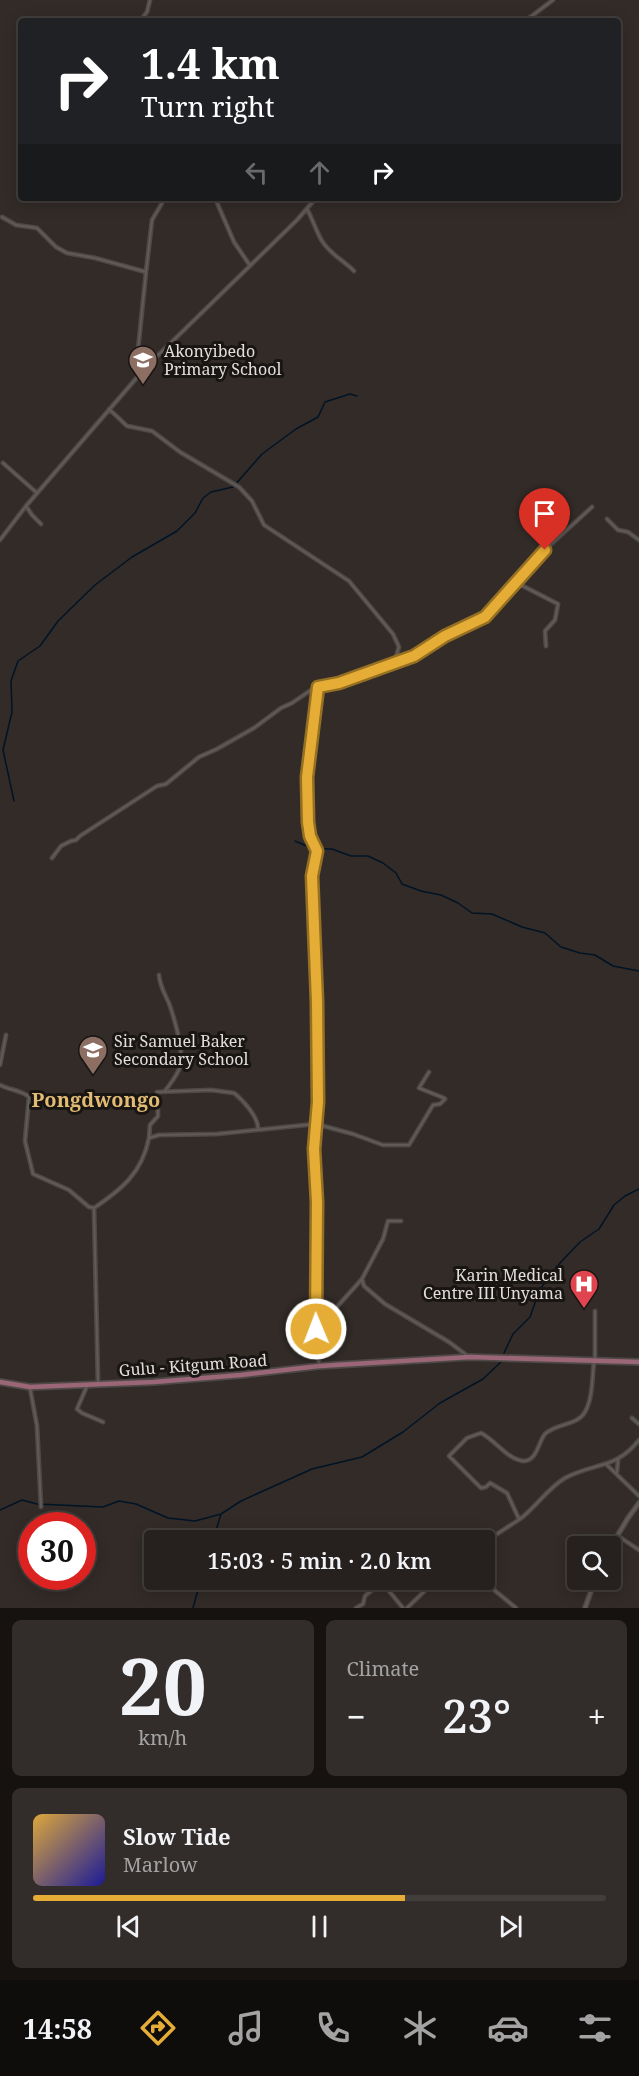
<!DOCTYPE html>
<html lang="en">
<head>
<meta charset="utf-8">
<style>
  body { margin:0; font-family:"Noto Serif",serif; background:#322d2b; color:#f1f3f6; height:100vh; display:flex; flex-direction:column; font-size:22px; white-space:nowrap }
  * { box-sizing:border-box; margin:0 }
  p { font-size:20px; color:#a4a3a4 }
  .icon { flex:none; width:33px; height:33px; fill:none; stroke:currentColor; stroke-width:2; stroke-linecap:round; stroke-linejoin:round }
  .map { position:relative; height:1608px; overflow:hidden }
  .details { display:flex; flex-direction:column; gap:12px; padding:12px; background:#151210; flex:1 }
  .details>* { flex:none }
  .top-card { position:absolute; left:18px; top:18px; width:603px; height:183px; border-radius:6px; box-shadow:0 3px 15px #0003,0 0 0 2px #423e3c; background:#202124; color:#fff; overflow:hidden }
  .buttons { position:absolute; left:567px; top:1536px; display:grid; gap:12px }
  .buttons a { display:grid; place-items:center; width:54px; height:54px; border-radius:6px; background:#26201e; box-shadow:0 3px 15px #0003,0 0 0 2px #423e3c; font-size:30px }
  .speed { position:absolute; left:18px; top:1512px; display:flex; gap:12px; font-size:30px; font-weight:700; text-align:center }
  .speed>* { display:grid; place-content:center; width:78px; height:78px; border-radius:50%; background:#26201e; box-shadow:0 3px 15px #0003,0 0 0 2px #423e3c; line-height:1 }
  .speed .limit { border:9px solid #d22; background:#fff; color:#111 }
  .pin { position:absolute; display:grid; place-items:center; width:51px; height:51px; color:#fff; margin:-62px -26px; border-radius:50% 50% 50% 0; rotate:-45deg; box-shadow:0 0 6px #0007 }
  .pin .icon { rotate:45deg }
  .me { position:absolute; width:66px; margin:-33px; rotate:359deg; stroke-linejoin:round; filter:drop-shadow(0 0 4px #0008) }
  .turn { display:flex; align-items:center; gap:21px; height:126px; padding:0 24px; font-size:27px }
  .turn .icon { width:78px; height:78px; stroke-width:2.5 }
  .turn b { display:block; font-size:42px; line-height:51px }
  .lanes { display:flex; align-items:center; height:57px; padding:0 24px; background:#0003; justify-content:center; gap:30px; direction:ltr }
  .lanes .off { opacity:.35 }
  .big { font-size:45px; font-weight:600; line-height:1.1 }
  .details .widget { flex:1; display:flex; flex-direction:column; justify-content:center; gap:9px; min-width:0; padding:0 21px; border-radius:9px; background:#322d2b }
  .details .dial { align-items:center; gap:0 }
  .dial b { font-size:78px; line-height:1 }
  .song { display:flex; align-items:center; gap:18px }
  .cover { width:72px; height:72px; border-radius:9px; background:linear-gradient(135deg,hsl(40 70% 55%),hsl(240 70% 35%)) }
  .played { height:6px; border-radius:3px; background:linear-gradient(90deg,#e5ad35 65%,#423e3c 65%) }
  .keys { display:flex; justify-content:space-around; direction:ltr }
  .heat { display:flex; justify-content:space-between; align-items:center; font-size:33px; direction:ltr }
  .details .tiles { flex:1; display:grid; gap:12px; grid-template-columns:1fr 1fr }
  .widget:last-child { grid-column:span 2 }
  .trip { position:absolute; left:144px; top:1530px; width:351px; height:60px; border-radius:6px; background:#26201e; box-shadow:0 3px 15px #0003,0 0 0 2px #423e3c; font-weight:600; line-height:60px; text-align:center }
  .tab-bar { display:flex; height:96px; justify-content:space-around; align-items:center; background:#0f0d0c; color:#a4a3a4 }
  .tab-bar .icon { width:42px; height:42px }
  .tab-bar .current { color:#e5ad35 }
  .tab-bar b { font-size:27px; color:#f1f3f6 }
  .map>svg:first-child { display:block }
</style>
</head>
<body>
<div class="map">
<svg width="639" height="1608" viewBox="0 0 639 1608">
  <rect width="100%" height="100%" fill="#322b28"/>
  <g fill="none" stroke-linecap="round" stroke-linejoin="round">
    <path stroke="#001426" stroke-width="1.5" d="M14 801 3 750 12 712 11 681 18 661 40 646 58 621 95 585 132 557 177 531 195 513 203 498 211 492 233 487 262 454 296 429 318 417 325 402 350 394 357 396
      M295 841 314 849H332L351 856H368L383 863 396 873 402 884 421 891 441 895 458 903 472 913 492 914 522 927 545 933 561 947 580 953 595 955 613 966 639 971
      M504 1353 513 1334 530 1317 540 1289 560 1263 580 1242 599 1229 614 1205 625 1196 639 1189
      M0 1510 22 1500 37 1504 103 1507 119 1501 136 1504 168 1518 195 1521 221 1514
      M213 1540 221 1514 241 1501 312 1469 362 1457 403 1432 440 1403 483 1379 503 1360
      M193 1608 198 1590 197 1580"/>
    <g stroke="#4e4946" stroke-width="5">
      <path id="minor" d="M140 21 147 12 150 0
        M525 21 553 0
        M215 198 234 242 249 264
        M307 209C313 220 316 231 322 241 330 254 343 260 354 271
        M2 217 16 225 37 228 56 247 67 253 95 258 146 272
        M146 367 138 350 146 272 152 220 165 198
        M109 409 127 426 152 431 180 452 239 487 252 501 264 525 349 581 393 634 399 647 395 660
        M3 463 37 493
        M26 506 32 515 41 524
        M607 519 618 530 628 532 639 540
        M0 540 26 506 146 367 297 220 316 198
        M508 592 521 585 558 604 555 620 545 631 546 646
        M318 687 307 777 308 822 317 851 312 876 317 1002 318 1102 314 1149 317 1202V1329L319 1365
        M52 858 61 846 71 841 76 840 80 836 157 786 166 784 199 757 217 749 254 728 281 708 292 703 311 690 339 683 414 655 445 636 485 617 534 560 592 507
        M159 975C160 988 166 995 170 1006 175 1021 184 1052 180 1067 177 1076 170 1084 165 1091
        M0 1065 6 1035
        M0 1085C9 1090 21 1090 29 1097L25 1141 33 1174 69 1190 89 1207 94 1208C122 1189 142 1173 149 1138L159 1135 217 1134 315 1124
        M316 1124 353 1134 383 1145H409L433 1105 440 1104 445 1099 444 1098 419 1088 429 1072
        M149 1138 150 1125 158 1116 157 1092 211 1090 234 1093C243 1100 258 1117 258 1128
        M94 1208 98 1382
        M362 1279 364 1286 385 1304 449 1342 469 1357
        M595 1311V1359
        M317 1329 362 1279 383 1239 388 1221H401
        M87 1386 77 1409 82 1413 103 1422
        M30 1388 37 1426 41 1507
        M632 1418 639 1424
        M607 1465 639 1496
        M617 1472 618 1460
        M519 1519 507 1493 490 1483 486 1487 481 1488 449 1456 467 1438 481 1433C495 1440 507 1459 523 1461 537 1462 539 1440 545 1434 556 1423 577 1426 585 1412 593 1398 592 1377 594 1362
        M618 1536 639 1550
        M484 1543C496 1534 508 1527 520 1519 536 1507 548 1488 565 1478 595 1462 615 1470 639 1440
        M380 1580 403 1608
        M482 1580 516 1608
        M356 1608 363 1604 365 1596 372 1590
        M407 1608 436 1580"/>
    </g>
    <g stroke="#4e4946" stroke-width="6">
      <path id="tertiary" d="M610 1548 628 1518 639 1503
        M585 1608 595 1580"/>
    </g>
    <g stroke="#4e4946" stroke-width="8">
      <path id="primary" d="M0 1382 30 1387 154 1382 241 1375 319 1366 470 1357 639 1362"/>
    </g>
    <use href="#minor" stroke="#625a57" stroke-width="2"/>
    <use href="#tertiary" stroke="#625a57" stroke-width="3"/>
    <use href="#primary" stroke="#9b6778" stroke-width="4.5"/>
  </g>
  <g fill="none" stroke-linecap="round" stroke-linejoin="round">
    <g stroke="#957022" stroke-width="15">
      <path id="route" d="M316 1329 317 1202 314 1149 318 1102 317 1002 312 876 317 851 310 836 308 822 307 777 318 687 339 683 414 656 445 636 485 617 545 550"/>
    </g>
    <use href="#route" stroke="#e5ad35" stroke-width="10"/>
  </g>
  <defs>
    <g id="school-pin" transform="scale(1.5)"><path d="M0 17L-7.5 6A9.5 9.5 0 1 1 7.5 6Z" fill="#8d6e63" stroke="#181513"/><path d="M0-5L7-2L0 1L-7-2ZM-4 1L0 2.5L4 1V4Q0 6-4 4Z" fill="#fff"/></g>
    <g id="hospital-pin" transform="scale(1.5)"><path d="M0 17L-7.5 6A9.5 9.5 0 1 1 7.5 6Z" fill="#e0444e" stroke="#181513"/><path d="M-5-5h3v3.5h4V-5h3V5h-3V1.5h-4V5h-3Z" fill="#fff"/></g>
  </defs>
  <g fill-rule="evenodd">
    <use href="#school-pin" x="143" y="360"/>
    <use href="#school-pin" x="93" y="1050"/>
    <use href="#hospital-pin" x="584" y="1284"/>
  </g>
  <g text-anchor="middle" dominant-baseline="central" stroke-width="6" stroke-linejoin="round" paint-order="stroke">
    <g font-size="16" fill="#e3dedc" stroke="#181513" text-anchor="start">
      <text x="164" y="351">Akonyibedo<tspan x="164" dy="18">Primary School</tspan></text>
      <text x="114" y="1041">Sir Samuel Baker<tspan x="114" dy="18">Secondary School</tspan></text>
      <text x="563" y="1275" text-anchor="end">Karin Medical<tspan x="563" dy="18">Centre III Unyama</tspan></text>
    </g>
    <g font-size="16" fill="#e3dedc" stroke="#181513">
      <text transform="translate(193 1365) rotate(-4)">Gulu - Kitgum Road</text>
    </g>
    <g font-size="20" font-weight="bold" fill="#e2bb74" stroke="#181513">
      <text x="96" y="1099">Pongdwongo</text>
    </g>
  </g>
</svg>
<div class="buttons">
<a><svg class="icon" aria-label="search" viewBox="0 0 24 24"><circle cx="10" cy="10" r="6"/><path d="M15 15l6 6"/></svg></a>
</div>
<div class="speed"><div class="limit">30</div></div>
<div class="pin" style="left:545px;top:550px;background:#d93025"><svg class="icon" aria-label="arrive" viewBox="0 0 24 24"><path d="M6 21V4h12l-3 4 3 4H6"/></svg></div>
<svg class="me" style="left:316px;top:1329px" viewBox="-20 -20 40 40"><circle r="17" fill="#e5ad35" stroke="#fff" stroke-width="3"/><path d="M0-11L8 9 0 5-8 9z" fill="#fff"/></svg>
<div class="trip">15:03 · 5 min · 2.0 km</div>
<div class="top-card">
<div class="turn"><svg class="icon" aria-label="right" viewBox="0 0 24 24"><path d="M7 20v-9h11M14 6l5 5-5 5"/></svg><div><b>1.4 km</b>Turn right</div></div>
<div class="lanes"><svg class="icon off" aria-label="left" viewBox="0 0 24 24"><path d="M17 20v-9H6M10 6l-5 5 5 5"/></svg><svg class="icon off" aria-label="ahead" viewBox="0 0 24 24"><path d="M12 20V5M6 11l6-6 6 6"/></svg><svg class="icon" aria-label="right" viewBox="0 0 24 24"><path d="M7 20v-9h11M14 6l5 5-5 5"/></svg></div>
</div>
</div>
<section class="details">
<div class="tiles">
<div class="widget dial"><b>20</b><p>km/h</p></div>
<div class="widget"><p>Climate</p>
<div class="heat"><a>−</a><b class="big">23°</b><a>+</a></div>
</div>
<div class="widget">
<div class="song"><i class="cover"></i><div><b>Slow Tide</b><p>Marlow</p></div></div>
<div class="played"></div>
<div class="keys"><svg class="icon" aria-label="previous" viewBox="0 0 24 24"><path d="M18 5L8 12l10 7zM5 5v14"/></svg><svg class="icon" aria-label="pause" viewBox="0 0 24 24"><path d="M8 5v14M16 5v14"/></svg><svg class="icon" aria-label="next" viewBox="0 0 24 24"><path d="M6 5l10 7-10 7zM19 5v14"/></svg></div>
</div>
</div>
</section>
<nav class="tab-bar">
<b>14:58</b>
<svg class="icon current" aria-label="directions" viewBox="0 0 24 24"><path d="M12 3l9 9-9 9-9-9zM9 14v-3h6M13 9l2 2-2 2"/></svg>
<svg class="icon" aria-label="music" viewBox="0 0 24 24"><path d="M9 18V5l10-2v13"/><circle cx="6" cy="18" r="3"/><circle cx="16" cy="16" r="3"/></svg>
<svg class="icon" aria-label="phone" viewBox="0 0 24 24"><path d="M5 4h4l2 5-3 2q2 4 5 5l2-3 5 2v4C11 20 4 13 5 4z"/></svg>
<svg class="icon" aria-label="climate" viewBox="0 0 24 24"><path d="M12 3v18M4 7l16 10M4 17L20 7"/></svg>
<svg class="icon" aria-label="car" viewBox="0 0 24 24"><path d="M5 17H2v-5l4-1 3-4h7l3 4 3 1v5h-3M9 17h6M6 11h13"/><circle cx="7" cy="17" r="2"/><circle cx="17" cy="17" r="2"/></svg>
<svg class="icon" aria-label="filters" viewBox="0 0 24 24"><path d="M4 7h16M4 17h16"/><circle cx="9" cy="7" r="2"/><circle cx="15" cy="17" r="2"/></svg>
</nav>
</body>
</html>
